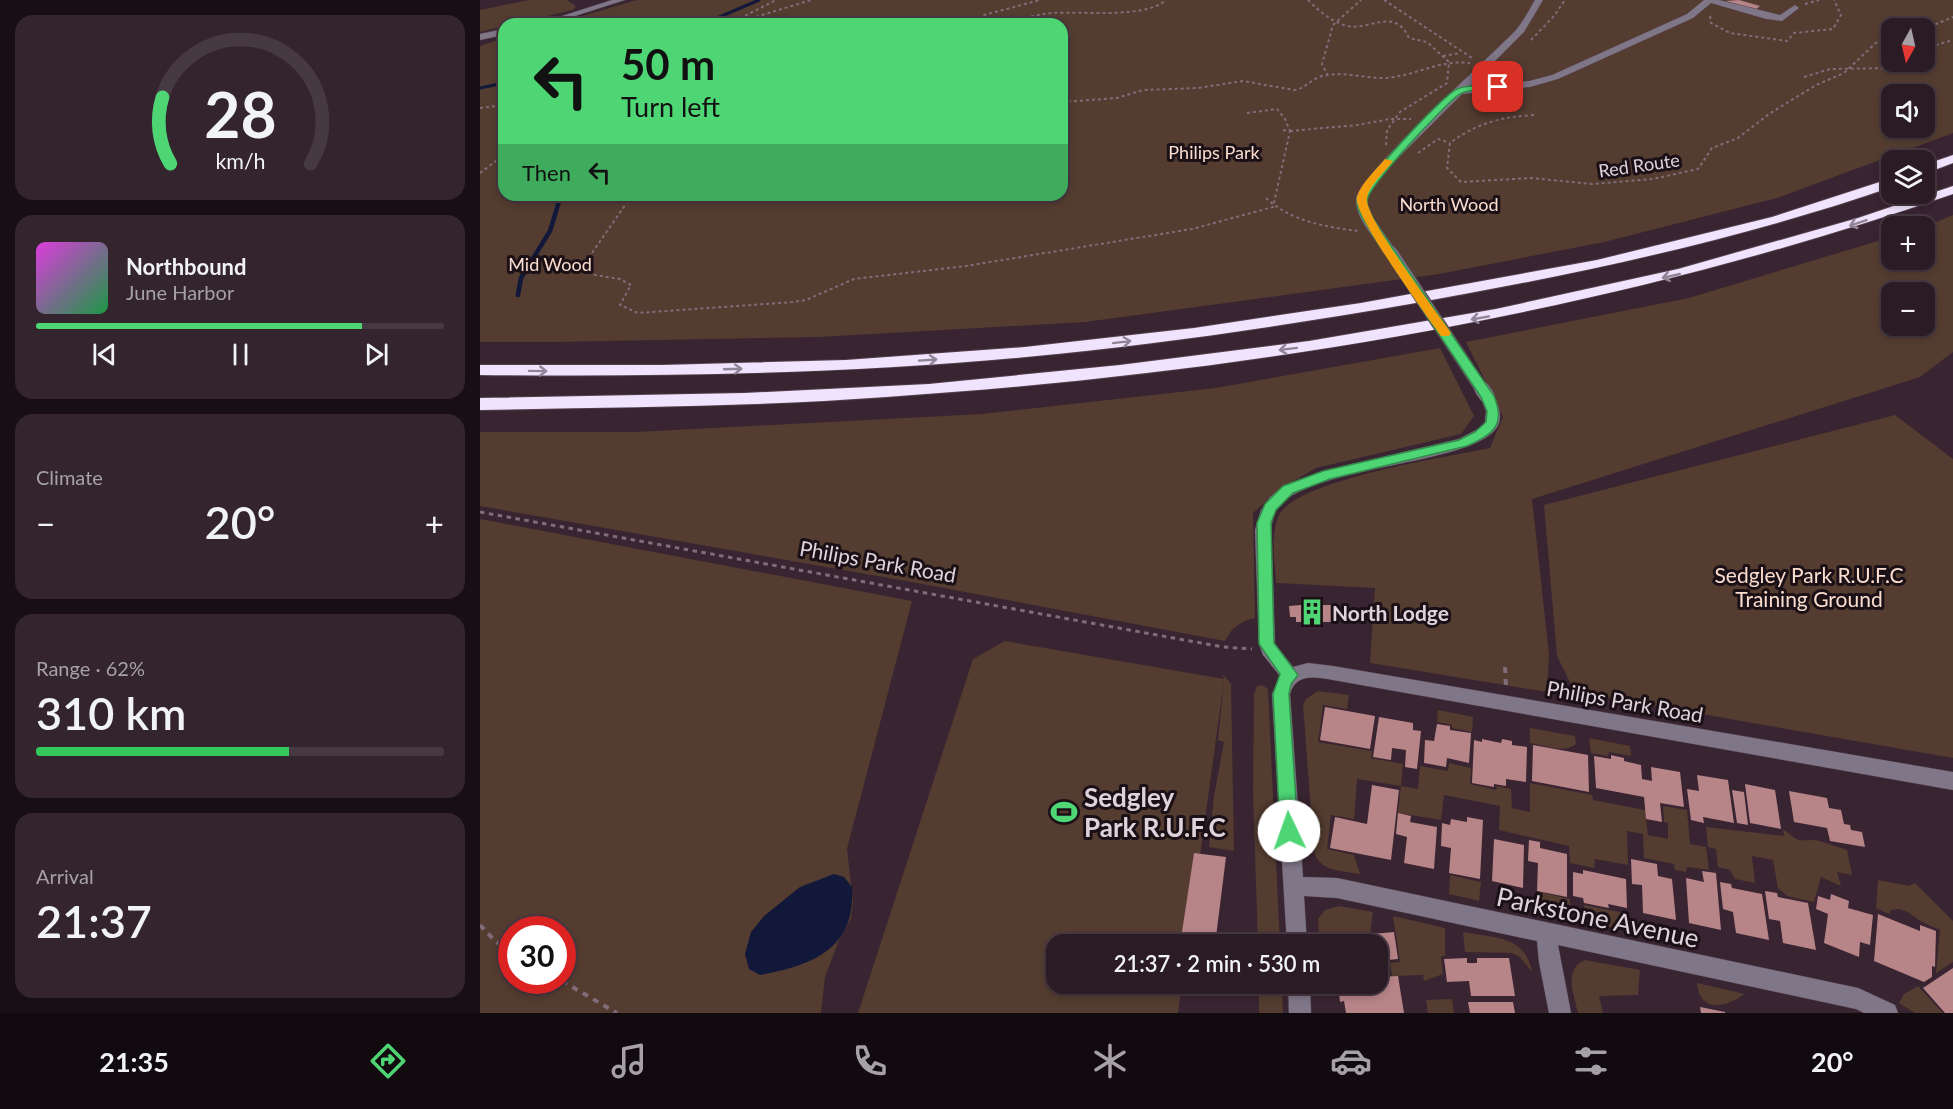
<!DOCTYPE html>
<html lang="en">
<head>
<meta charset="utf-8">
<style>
  body { margin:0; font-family:Lato,sans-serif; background:#33242d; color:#f1f3f6; height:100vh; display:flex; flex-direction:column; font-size:22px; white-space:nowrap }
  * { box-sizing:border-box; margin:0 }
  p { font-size:20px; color:#a6a1a7 }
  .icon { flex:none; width:33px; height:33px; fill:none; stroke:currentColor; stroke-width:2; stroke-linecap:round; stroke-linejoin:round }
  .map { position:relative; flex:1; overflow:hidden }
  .panel { display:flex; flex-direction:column; gap:15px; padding:15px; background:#180f14; width:480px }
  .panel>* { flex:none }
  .top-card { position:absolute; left:18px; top:18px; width:570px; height:183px; border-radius:18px; box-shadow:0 3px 9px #0003,0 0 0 2px #473942; background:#4ed675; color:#111; overflow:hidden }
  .needle { width:39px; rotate:188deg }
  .controls { position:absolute; left:1401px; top:18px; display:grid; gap:12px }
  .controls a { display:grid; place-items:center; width:54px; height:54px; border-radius:12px; background:#2b1b25; box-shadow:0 3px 9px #0003,0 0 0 2px #473942; font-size:30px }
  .speed { position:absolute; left:18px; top:916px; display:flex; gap:12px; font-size:30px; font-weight:700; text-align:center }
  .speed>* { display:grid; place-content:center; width:78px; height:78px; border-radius:50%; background:#2b1b25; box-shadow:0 3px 9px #0003,0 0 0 2px #473942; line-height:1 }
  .speed .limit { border:9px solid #d22; background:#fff; color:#111 }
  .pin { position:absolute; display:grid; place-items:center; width:51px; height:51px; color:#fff; margin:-26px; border-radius:12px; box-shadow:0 3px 9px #0006 }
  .me { position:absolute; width:66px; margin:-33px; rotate:357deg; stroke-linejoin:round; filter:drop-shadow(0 0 4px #0008) }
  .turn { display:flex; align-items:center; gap:21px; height:126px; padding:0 24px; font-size:27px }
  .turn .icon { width:78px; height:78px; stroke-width:2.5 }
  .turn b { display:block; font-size:42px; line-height:51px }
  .then { display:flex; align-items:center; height:57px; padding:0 24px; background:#0003; gap:12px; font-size:22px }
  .big { font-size:45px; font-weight:600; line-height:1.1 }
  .panel .widget { flex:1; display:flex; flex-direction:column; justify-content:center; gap:9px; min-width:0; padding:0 21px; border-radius:18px; background:#33242d }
  .panel .dial { align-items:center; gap:0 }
  .dial svg { height:156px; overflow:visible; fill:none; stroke:#473942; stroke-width:7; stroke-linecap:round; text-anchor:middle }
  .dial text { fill:#f1f3f6; stroke:none }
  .song { display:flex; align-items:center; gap:18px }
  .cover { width:72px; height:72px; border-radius:9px; background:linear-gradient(135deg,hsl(300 70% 55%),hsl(140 70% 35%)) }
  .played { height:6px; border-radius:3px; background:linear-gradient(90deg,#4ed675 80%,#473942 80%) }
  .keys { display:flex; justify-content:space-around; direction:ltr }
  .heat { display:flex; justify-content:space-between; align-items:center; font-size:33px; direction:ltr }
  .charge { height:9px; border-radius:4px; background:linear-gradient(90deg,#34c759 62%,#473942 0) }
  .trip { position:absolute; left:566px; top:934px; width:342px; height:60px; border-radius:18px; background:#2b1b25; box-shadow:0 3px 9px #0003,0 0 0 2px #473942; font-weight:600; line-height:60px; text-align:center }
  .menu { display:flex; height:96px; justify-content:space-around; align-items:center; background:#110b0f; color:#a6a1a7 }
  .menu .icon { width:42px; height:42px }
  .menu .active { color:#4ed675 }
  .menu b { font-size:27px; color:#f1f3f6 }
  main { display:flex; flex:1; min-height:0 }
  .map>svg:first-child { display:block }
</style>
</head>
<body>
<main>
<section class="panel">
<div class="widget dial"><svg viewBox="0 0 100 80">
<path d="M14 69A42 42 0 1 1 86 69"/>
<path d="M14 69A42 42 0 0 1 10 35" stroke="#4ed675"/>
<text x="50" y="56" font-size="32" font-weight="700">28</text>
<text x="50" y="72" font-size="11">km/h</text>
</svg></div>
<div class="widget">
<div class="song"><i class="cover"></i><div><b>Northbound</b><p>June Harbor</p></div></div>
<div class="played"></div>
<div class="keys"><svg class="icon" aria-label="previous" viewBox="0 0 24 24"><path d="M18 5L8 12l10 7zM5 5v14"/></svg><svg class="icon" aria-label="pause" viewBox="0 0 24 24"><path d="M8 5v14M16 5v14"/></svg><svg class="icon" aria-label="next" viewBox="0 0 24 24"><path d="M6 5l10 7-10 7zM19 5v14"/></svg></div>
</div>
<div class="widget"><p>Climate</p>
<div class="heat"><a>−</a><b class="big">20°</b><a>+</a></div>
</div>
<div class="widget"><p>Range · 62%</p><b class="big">310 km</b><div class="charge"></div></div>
<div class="widget"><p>Arrival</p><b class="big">21:37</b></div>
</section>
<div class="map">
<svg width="1473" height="1013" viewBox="0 0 1473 1013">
  <rect width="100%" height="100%" fill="#392431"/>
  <path fill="#543c30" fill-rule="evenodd" d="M48 0H87L96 6 93 10 34 24H24V26L0 32V10Z
    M157 0H1473V133L1297 198 1124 242 959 274 605 322 338 337 72 342H0V46L24 38V195H582V24H75ZM1412 28H1444V62H1412ZM1412 94H1444V128H1412Z
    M1473 215V352L1440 377 1052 499 1069 654 1067 692 890 663 895 588 796 583C795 563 790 534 799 515 818 479 968 457 1010 448L1023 417 986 342 1209 298 1411 237 1412 260H1444L1445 227ZM1412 292H1444V326H1412Z
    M960 348 994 416 981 434 836 468 800 489 773 513 775 618C761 621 751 628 745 641L437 583 0 506V432H156L502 414 736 388Z
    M1415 415 1473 459V758L1095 692 1077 656 1064 505Z
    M0 519 432 601 367 849 373 902 371 919 361 935 345 977 341 1013H0ZM32 930H82V981H32Z
    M525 641 744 679 742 673 751 684 754 851 729 847 734 796 744 742 738 740 744 680 708 945H576V984H702L698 1013H378L493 659Z
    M782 685 788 689 800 945H778L773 792 774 694 777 686Z
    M838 691 869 695 867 709 843 705 838 742 892 751 891 758 923 764 921 786 877 779 874 819 851 815 847 849 874 855 880 874C862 871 838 871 834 851L823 705 826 699Z
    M958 710 993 717 992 732 972 728V725L957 722Z
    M1050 728 1095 736 1096 744C1085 754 1063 745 1050 743Z
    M1109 738 1150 746 1151 756 1129 752 1128 756 1111 753Z
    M969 763 991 768 990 784 1016 790 1017 786 1031 789 1032 808 1050 812V783L1112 795 1113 800 1165 810 1168 835 1188 839V823L1184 822 1183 806 1207 810 1210 844 1226 847 1229 870 1207 867 1206 872 1195 870 1194 864 1164 858 1163 834 1147 831 1148 865 1115 859 1114 868 1090 863 1089 846 1019 830 1020 806 964 795 961 820 918 813 921 786 938 789 940 766 968 771Z
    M1226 827 1304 836 1303 829C1319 841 1315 841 1334 840 1338 840 1361 848 1367 850L1372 875 1357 872 1361 886 1341 877 1334 902 1307 896 1298 888 1293 860 1272 856 1275 883 1255 879 1250 870 1238 867 1236 849 1228 847Z
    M970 875 1001 882 999 901 969 894Z
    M1398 880 1429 886 1435 883 1473 921V962L1456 973 1460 930 1440 921 1428 912 1419 909 1411 910 1409 914 1396 908Z
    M1060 892 1090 899V919L1060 913Z
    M1104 905 1144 913 1145 930 1105 922Z
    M859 906 893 912 890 934 856 936V945H840L838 919 845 910Z
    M913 916 965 928V956H961L963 974 944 981 943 975 912 976 910 963 920 962Z
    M983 932C1014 938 1045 935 1052 972L1040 957 1032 953 985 952Z
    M1105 960 1160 970 1158 995 1119 996 1123 1013H1098C1094 995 1083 969 1105 960Z
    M1217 983 1265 994C1245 1008 1220 1013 1217 983Z
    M779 984H802L803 1013H779Z
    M1438 986 1463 1013H1435L1419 1003 1424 994Z
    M972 999 974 1013H948L946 1000Z"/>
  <path fill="#121839" d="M354 874 364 877 372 887C376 949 332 965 280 975L269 969 265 954 271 932 284 916 320 887Z"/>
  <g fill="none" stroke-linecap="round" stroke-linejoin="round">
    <path stroke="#121839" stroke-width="3" d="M223 24 279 0
      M0 88 24 83"/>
    <path stroke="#121839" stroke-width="4.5" d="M38 295 41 278 70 231 81 195"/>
  </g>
  <path fill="#b78488" d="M1259 0 1280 6 1275 10 1245 1Z
    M821 605H854L856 622H816V617H810L809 606Z
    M845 707 895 716 890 749 840 740Z
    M899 717 933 723V730L941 731 937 769 925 767 926 750 912 748 911 760 893 757Z
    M957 724 970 726V730L991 733 989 763 967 758 966 767 944 763 945 740 954 741Z
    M1002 739 1021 743 1022 739 1032 741V745L1047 747 1046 782 1026 779V786L1014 784V787L992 783 994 740 1002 742Z
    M1053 745 1108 755 1109 792 1052 781Z
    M1131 755 1144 758V761L1161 765 1162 779 1172 781 1171 767 1200 772 1204 807 1180 803 1182 822 1166 819 1164 797 1116 788 1114 756 1131 759Z
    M1217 775 1248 780 1254 823 1223 817 1224 823 1211 820 1207 789 1219 791Z
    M1265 784 1295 790 1301 829 1270 823Z
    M892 785 919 790 911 860 850 848 855 817 887 824Z
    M1252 790 1264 792 1268 825 1257 823Z
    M1309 791 1347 798 1349 808 1361 810 1364 824 1370 825 1371 830 1382 832 1385 847 1350 841 1347 828 1314 822Z
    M918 813 931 816 930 822 957 827 954 869 924 863 927 837 916 834Z
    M987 817 1003 820 1000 879 969 873 971 848 961 846 962 823 970 825 971 819 987 822Z
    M1014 839 1044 845 1043 888 1012 881Z
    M1049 840 1060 842V848L1087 854V897L1057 891 1058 863 1048 861Z
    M714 853 746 857 735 945H700Z
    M1151 859 1177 864 1178 876 1192 879 1196 920 1163 913 1162 885 1152 884Z
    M1103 870 1146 879 1147 908 1128 904 1129 908 1104 903 1103 898 1093 896V872L1103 874Z
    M1222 871 1236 873 1241 930 1209 923 1206 878 1224 882Z
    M1240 882 1251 884 1252 888 1282 894 1289 940 1256 933 1253 912 1243 909Z
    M1285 891 1297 893 1298 897 1328 903 1336 950 1303 943 1300 921 1289 919Z
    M1351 894 1369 901 1368 908 1393 915 1390 945 1380 942 1379 957 1344 943 1348 914 1336 909 1338 896 1350 900Z
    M1398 914 1440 931V925L1456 931 1455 967 1452 966V977L1444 982 1394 961Z
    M914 932 918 959 908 960 910 972 897 973V945H858V942H863L862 938 892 937V934Z
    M987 958V963H997V958H1029L1035 996H991L989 981 967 982 964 959Z
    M1473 968V1013H1465L1443 988Z
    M918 976 924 1013H866L864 1001 860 1002 859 993 864 992 863 984H897V977Z
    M988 1002H1033L1035 1013H990Z
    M1220 1007 1245 1012V1013H1221Z"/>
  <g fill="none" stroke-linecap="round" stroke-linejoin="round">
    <g stroke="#54404c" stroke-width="1">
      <path id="minor" d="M132 0H145L70 24H57Z
        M1055 0H1063L1044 32 989 87 1049 81 1072 75 1207 14 1224 0H1239L1300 15 1315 5 1319 8 1302 21 1286 19 1231 3 1213 18 1078 79 1050 87 982 94 909 167 889 193 887 203 893 218 917 252 915 254H907C896 241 875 218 876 199 879 175 1010 57 1035 31 1043 22 1049 10 1055 0Z
        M24 29V35L0 40V34Z
        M1007 391 1012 393C1017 401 1022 413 1019 423 1006 464 837 464 800 505 794 512 792 521 791 530L795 644 813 667 828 663 853 666 1473 772V790L853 680C835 677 816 673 810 694L823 877 857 878 1378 988 1415 1005 1418 1013H1384L1376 1009 1078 945 1091 1013H1069L1059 962 1057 941 857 898 824 896 827 945H807L792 694 800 676 783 655 779 644 775 530 781 510 790 497 803 486 848 470 979 439 1002 427 1005 422 1006 411 1000 396Z
        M808 984H830L831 1013H809Z"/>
    </g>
    <g stroke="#54404c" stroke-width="2">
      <path id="highway" d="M1473 155V163L1444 174V165Z
        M1412 178V187C1255 241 1094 275 930 304 803 326 675 345 546 357 364 374 182 377 0 375V365H183L366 360 545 347 714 328 881 303 1117 260 1292 217Z
        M1473 186V194C1129 313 768 373 406 397 271 407 135 407 0 410V398L265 393 449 384 640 365 829 341 1016 309 1198 269 1378 218Z"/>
    </g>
    <path stroke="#806d79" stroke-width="2" stroke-dasharray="3 3" stroke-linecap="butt" d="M828 0C839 11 852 22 867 26 891 31 914 6 929 38L947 42 969 62 967 83 920 112 907 130 906 145
      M904 0 992 58
      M1325 4 1339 0
      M1230 16 1231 23 1250 33 1307 41 1314 33 1353 29 1361 15 1354 0
      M249 24 296 0
      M253 24 331 0
      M495 24 504 15 560 0
      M528 24C543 19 557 14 573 13 602 11 665 19 686 0
      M1444 29 1473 17
      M1051 40 1074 16 1085 0
      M1444 44 1453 46 1473 40
      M963 56 980 53
      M848 76 842 64 853 25 881 0
      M1324 77 1350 69 1413 68 1415 62
      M582 102 637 98 663 90 718 88 763 81 814 90C825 89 831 79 842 76 862 71 883 78 903 78 934 77 959 59 990 63
      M0 108 24 105
      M767 113 797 109 805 119 810 131
      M1054 115C1021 117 997 123 970 143L967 168 981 182 1051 178 1112 184 1173 179 1218 169 1232 148 1258 138 1289 114 1336 85 1364 73 1399 40 1412 39
      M810 131 877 125 910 119H931
      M938 153 958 139 970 143
      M0 173 24 155
      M147 195 148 201 105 263 115 275 140 279 151 285 140 305 158 313 313 302 326 300 374 279 486 266 712 229 793 207 810 131 802 130
      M786 198C810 221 846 227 878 231"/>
    <path stroke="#806d79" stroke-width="3" stroke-dasharray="4.5 4.5" stroke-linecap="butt" d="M0 512 743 647 772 649"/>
    <path stroke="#806d79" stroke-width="4" stroke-dasharray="6 6" stroke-linecap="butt" d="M1025 667 1026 687
      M0 925 16 942 32 951
      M82 981 137 1013"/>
    <use href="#minor" fill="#7f7688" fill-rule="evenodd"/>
    <use href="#highway" fill="#f0e3fe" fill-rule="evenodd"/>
    <g stroke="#54404c" stroke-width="14" stroke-linecap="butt">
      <path id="minor-bridge-far1" d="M911 252 1003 391"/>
    </g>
    <g stroke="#54404c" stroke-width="16" stroke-linecap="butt">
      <path id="minor-bridge" d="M1002 389 1007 396"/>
    </g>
    <use href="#minor-bridge-far1" stroke="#7f7688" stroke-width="12"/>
    <use href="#minor-bridge" stroke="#7f7688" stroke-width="15"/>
  </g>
  <defs><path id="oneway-shaft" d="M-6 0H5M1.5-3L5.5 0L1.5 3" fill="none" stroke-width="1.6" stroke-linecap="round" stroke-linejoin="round" transform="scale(1.5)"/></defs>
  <g stroke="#908496">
    <use href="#oneway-shaft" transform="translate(1378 223) rotate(161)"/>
    <use href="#oneway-shaft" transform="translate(1191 276) rotate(167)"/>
    <use href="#oneway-shaft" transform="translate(1000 318) rotate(170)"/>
    <use href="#oneway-shaft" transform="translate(642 342) rotate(-7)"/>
    <use href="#oneway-shaft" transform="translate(808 349) rotate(173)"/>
    <use href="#oneway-shaft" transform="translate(448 360) rotate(-4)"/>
    <use href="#oneway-shaft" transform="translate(253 369) rotate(-2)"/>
    <use href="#oneway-shaft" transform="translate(58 371) rotate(1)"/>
  </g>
  <path fill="#4ed675" stroke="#338b4c" stroke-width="1.5" d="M1018 85H1021V89C1010 91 990 88 980 94 967 102 886 188 887 201 887 212 897 224 903 234L1014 396C1026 426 1013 434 987 446L850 479 813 493 796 510 791 523 794 643 818 675 811 684 809 694 818 831 815 837 809 839 803 837 800 831 793 694 800 674 779 644 777 523 785 504 803 486 843 471 979 440 995 432 1006 422 1007 411 1001 397 892 234C887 224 877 212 877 201 877 187 964 94 977 89 989 84 1006 86 1018 85Z"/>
  <path fill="#f59e0b" d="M905 159 913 161C905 172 888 186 887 199 885 219 957 312 971 333L969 336H961C947 316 872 214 877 197 881 183 896 170 905 159Z"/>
  <defs>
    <g id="building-bare" transform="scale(2.07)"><path d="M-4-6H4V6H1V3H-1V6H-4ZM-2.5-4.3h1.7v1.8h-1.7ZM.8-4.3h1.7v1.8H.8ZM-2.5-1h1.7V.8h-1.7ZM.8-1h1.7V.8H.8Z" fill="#4ed675" stroke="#1a1016" stroke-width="2.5" paint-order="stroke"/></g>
    <g id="stadium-bare" transform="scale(2.07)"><path d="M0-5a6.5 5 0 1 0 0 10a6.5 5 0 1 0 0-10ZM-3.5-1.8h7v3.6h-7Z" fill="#4ed675" stroke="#1a1016" stroke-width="2.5" paint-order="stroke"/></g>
  </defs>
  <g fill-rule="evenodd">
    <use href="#building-bare" x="832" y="612"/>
    <use href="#stadium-bare" x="584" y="812"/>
  </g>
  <g text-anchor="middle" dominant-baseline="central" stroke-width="6" stroke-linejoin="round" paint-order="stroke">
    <g font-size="18" fill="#faddcf" stroke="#1a1016">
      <text x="734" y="152">Philips Park</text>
      <text x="969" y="204">North Wood</text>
      <text x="70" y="264">Mid Wood</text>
    </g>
    <g font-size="18" fill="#e0d2db" stroke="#1a1016">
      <text transform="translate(1159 165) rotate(-8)">Red Route</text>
    </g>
    <g font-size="21" fill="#e0d2db" stroke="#1a1016">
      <text transform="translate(398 561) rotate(10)">Philips Park Road</text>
      <text transform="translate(1145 701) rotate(10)">Philips Park Road</text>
    </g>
    <g font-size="21" fill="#faddcf" stroke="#1a1016">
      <text x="1329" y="574">Sedgley Park R.U.F.C<tspan x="1329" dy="24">Training Ground</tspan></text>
    </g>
    <g font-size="21" font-weight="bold" fill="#e0d2db" stroke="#1a1016" text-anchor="start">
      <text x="852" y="612">North Lodge</text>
    </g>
    <g font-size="26" font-weight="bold" fill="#e0d2db" stroke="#1a1016" text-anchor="start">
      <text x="604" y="797">Sedgley<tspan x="604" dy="30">Park R.U.F.C</tspan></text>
    </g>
    <g font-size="26" fill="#e0d2db" stroke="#1a1016">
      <text transform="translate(1118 917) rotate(12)">Parkstone Avenue</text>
    </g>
  </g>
</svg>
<div class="controls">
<a><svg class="needle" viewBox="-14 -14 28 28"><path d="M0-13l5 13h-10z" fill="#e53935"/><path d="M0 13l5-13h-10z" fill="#a6a1a7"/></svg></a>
<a><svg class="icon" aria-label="sound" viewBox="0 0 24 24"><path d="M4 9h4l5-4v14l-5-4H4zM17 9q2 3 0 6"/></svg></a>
<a><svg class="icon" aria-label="layers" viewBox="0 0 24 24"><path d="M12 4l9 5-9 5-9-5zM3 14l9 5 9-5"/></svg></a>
<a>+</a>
<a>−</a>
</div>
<div class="speed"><div class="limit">30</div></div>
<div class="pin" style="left:1018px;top:87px;background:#d93025"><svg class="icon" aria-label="arrive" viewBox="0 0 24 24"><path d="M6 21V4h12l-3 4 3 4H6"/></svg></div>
<svg class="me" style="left:809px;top:831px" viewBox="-20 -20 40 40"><circle r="19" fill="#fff"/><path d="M0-13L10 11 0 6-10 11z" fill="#4ed675"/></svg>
<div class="trip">21:37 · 2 min · 530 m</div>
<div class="top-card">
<div class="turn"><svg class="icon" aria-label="left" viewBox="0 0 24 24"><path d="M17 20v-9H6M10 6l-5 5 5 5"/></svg><div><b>50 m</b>Turn left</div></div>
<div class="then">Then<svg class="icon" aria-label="left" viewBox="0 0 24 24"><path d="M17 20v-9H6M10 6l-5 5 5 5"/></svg></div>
</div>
</div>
</main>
<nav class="menu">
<b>21:35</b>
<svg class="icon active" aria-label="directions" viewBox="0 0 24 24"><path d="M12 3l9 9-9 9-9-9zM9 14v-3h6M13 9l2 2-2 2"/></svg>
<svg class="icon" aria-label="music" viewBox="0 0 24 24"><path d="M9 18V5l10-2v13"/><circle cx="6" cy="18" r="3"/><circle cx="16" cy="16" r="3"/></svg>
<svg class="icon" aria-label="phone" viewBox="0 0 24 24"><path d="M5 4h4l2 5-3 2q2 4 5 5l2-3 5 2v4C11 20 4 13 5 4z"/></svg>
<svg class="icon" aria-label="climate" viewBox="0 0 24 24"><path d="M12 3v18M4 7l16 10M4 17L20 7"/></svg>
<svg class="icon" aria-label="car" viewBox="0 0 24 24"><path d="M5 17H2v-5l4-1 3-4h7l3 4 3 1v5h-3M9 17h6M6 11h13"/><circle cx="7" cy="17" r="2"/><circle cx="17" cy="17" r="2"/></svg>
<svg class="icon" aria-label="filters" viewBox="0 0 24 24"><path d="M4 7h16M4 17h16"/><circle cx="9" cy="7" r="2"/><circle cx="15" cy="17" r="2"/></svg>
<b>20°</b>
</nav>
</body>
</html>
